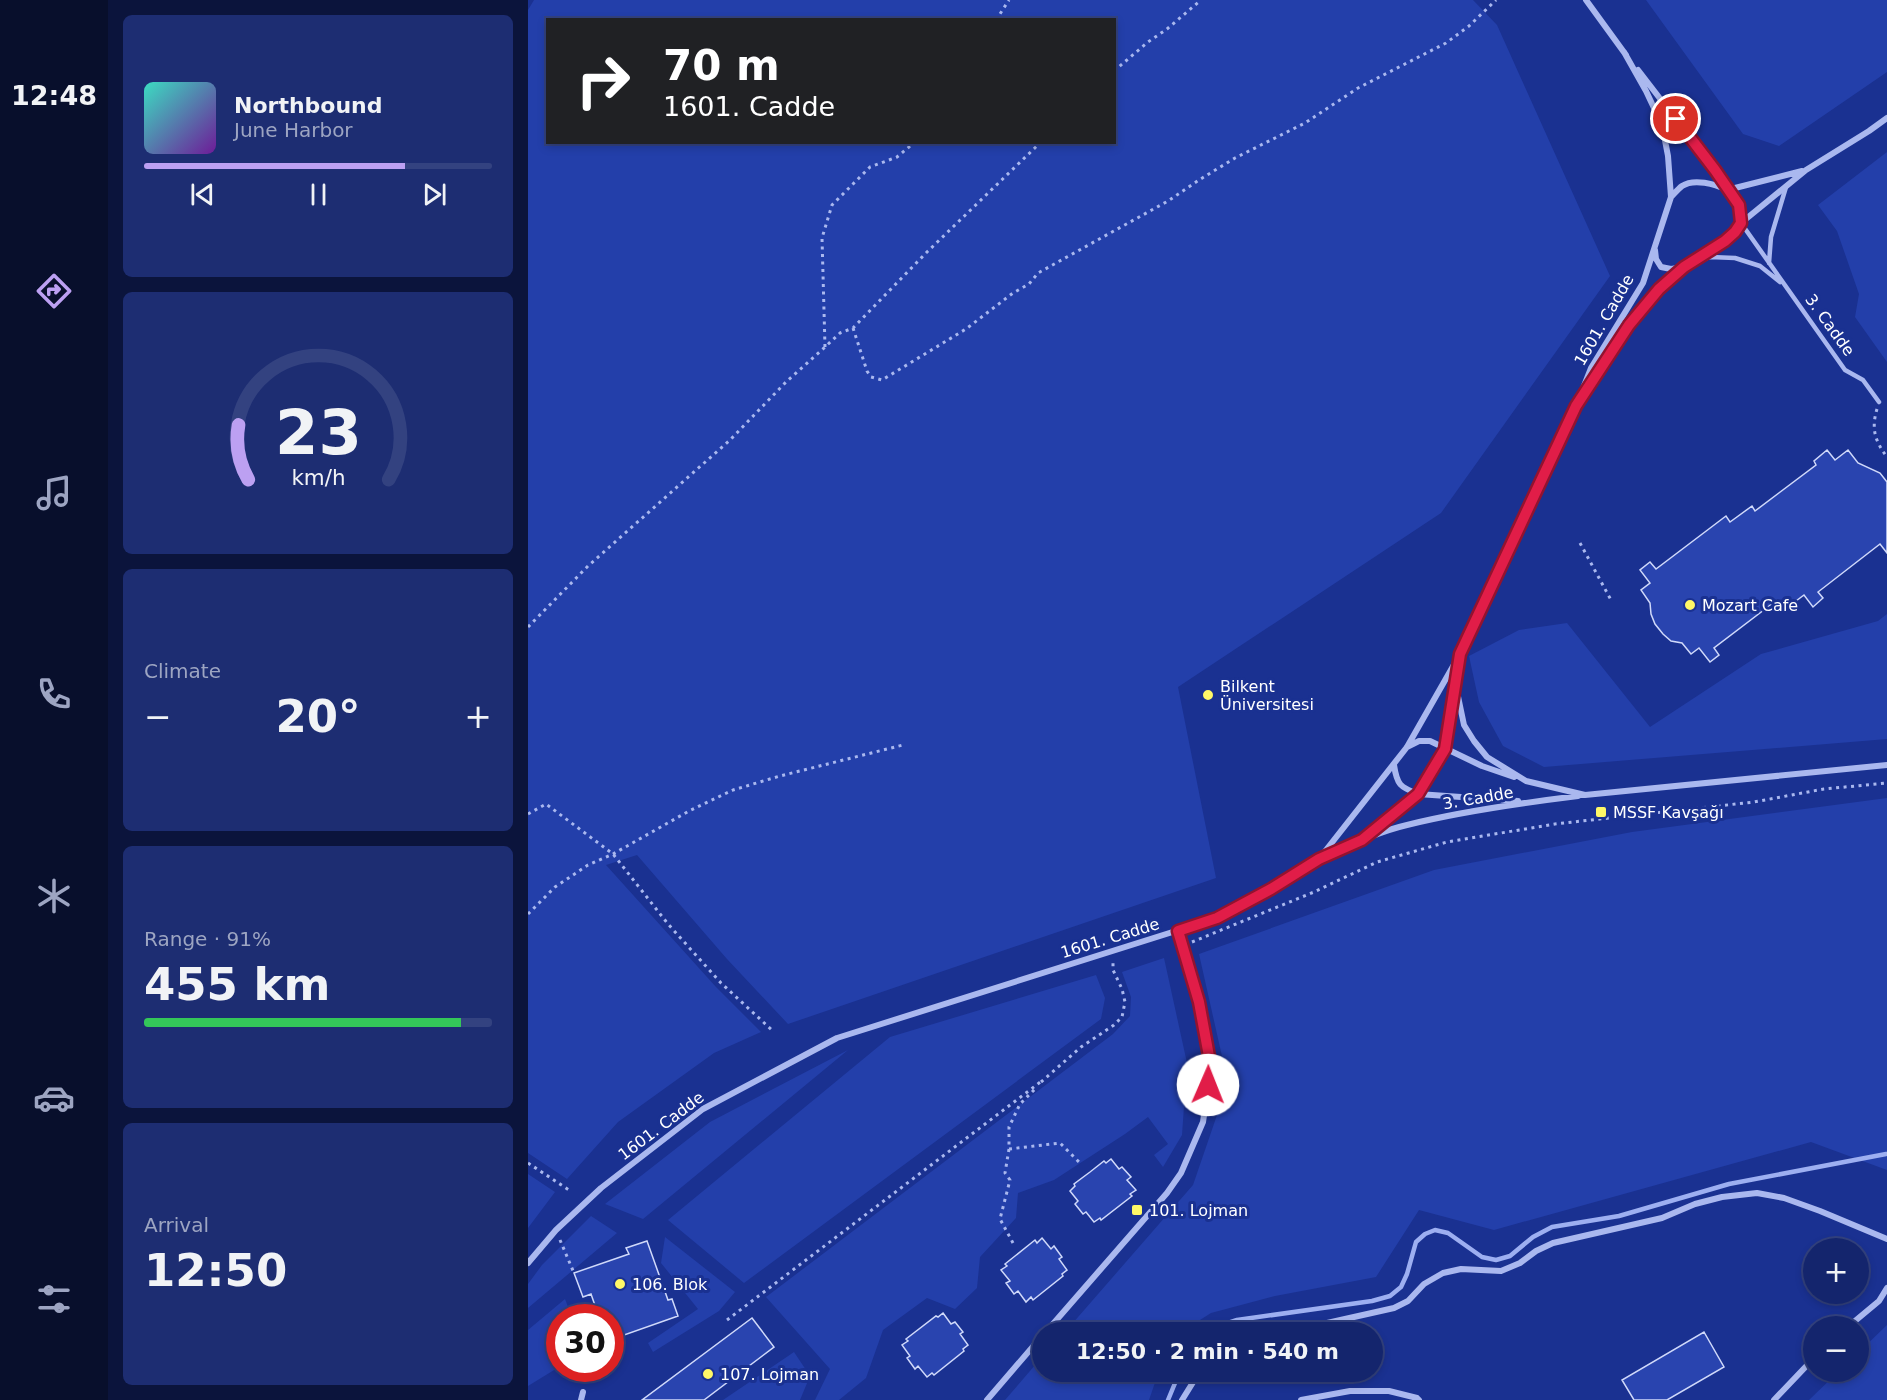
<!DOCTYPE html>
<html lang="en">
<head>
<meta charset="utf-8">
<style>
  body { margin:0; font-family:"DejaVu Sans",sans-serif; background:#1d2d72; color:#f1f3f6; height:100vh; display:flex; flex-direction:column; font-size:22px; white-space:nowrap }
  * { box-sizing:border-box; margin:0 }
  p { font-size:20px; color:#9da5c2 }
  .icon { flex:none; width:33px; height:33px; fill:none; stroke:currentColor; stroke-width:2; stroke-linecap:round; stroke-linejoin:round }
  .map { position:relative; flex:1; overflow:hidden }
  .panel { display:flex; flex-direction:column; gap:15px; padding:15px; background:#0b143c; width:420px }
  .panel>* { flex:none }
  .hud { position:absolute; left:18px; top:18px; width:570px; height:126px; border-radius:0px; box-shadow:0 3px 9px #0003,0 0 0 2px #334280; background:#202124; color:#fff; overflow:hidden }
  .tools { position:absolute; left:1275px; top:1238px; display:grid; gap:12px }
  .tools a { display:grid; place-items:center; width:66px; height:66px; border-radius:50%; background:#14256d; box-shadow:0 3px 9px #0003,0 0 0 2px #334280; font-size:30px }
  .speed { position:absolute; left:18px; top:1304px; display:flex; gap:12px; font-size:30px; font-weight:700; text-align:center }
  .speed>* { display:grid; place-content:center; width:78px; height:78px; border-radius:50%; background:#14256d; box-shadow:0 3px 9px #0003,0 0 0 2px #334280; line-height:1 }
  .speed .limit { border:9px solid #d22; background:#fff; color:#111 }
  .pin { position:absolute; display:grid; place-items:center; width:51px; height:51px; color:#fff; margin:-26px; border:3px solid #fff; border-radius:50%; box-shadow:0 2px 6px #0007 }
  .me { position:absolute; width:66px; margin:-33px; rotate:1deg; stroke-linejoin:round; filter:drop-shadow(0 0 4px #0008) }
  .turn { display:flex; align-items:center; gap:21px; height:126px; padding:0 18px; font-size:27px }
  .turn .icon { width:78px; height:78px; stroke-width:2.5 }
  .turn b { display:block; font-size:42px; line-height:51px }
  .big { font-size:45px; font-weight:700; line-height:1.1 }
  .panel .widget { flex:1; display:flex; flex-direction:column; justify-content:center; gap:9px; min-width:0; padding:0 21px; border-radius:9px; background:#1d2d72 }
  .panel .dial { align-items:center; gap:0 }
  .dial svg { height:156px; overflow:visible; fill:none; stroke:#334280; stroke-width:7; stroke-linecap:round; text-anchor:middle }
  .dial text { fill:#f1f3f6; stroke:none }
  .song { display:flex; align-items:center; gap:18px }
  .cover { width:72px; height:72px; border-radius:9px; background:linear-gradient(135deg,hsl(170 70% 55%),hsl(280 70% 35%)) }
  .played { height:6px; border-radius:3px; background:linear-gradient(90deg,#bca0f2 75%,#334280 75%) }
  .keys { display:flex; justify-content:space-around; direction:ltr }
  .heat { display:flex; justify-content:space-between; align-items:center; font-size:33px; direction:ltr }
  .charge { height:9px; border-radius:4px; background:linear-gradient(90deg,#34c759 91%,#334280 0) }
  .trip { position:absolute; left:504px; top:1322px; width:351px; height:60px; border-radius:30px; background:#14256d; box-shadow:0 3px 9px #0003,0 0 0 2px #334280; font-weight:700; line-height:60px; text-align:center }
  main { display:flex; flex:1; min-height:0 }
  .dock { display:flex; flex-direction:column; width:108px; justify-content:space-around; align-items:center; background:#080f2c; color:#9da5c2 }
  .dock .icon { width:42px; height:42px }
  .dock .on { color:#bca0f2 }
  .dock b { font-size:27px; color:#f1f3f6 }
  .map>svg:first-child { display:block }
</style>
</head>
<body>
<main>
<nav class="dock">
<b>12:48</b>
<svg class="icon on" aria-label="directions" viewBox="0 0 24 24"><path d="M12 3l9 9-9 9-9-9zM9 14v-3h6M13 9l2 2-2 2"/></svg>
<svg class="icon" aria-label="music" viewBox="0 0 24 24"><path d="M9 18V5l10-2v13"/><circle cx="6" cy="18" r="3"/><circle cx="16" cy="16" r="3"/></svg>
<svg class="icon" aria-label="phone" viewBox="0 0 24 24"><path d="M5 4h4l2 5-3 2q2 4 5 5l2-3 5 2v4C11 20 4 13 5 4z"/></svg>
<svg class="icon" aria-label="climate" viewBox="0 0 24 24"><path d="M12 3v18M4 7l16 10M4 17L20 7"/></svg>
<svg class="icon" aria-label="car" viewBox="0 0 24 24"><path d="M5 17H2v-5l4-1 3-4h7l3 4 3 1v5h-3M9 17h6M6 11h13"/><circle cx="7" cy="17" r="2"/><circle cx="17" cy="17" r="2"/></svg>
<svg class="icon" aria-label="filters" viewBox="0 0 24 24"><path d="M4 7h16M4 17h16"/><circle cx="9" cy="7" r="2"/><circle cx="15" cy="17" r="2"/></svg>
</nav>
<section class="panel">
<div class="widget">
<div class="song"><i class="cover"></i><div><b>Northbound</b><p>June Harbor</p></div></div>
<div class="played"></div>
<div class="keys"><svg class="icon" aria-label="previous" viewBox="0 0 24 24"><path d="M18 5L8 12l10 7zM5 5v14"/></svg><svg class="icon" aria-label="pause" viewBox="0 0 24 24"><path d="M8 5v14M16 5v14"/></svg><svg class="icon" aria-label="next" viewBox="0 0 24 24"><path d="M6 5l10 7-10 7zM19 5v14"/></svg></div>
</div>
<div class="widget dial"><svg viewBox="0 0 100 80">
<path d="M14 69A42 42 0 1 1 86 69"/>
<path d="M14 69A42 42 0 0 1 9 41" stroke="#bca0f2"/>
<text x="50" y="56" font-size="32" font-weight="700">23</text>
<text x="50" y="72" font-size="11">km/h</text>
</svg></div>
<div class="widget"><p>Climate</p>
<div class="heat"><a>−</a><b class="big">20°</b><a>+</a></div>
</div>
<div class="widget"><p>Range · 91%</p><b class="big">455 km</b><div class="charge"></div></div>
<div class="widget"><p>Arrival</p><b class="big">12:50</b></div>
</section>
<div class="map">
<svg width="1359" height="1400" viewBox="0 0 1359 1400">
  <rect width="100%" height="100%" fill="#1a3191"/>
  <path fill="#233faa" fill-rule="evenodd" d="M6 0H945L969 25 1082 276 913 513 650 687 688 878 260 1024 199 959 109 855 78 865 188 987 233 1032 186 1053 90 1122 39 1179 0 1153V10ZM20 20H586V142H20Z
    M1118 0H1359V72L1251 146 1215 134Z
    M1359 152V362L1327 317 1331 294 1309 231 1290 205Z
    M1359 614V739L1016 767 975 746 951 702 941 656 991 630 1039 623 1122 727 1233 654 1350 621Z
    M1359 798V1170L1283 1142 966 1230 891 1210 848 1277 747 1296 683 1313 653 1332H537L665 1185 700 1083 671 954 906 870 1104 832Z
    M636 958 659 1063 654 1135 635 1167 626 1155 640 1144 620 1117 597 1134 526 1180 490 1193 488 1218 452 1257 449 1288 427 1309 399 1298 355 1330 338 1378 311 1400H287L302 1369 238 1297 585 1034 602 1016 603 997 594 972Z
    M568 975 577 998 573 1019 216 1283 140 1220 362 1037Z
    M320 1050 115 1219 77 1204 182 1122Z
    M0 1174 27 1192 0 1228Z
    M63 1216 89 1233 0 1308V1284L14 1265Z
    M137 1237 207 1292 191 1311 125 1352 120 1343 170 1309 133 1263Z
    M37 1299 44 1317H32L31 1367 0 1386V1330Z
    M1359 1325V1400H1281L1311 1371H1330L1331 1352Z
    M266 1352 282 1376 272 1400H195Z
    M514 1357V1371H631L621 1400H477Z"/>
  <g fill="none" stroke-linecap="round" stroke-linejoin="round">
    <path stroke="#9daff1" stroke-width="4.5" d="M679 1332 685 1328 709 1320 844 1301 862 1296 873 1287 879 1274 888 1242 897 1234 907 1230 920 1233 954 1257 968 1260 982 1256 1005 1237 1024 1227 1091 1216 1201 1184 1358 1154
      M640 1400 652 1371"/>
  </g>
  <path fill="#2944af" stroke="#d0d9fa" stroke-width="1.5" d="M1299 450 1307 460 1320 450 1330 463 1352 473 1359 482V553L1352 544 1290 592 1295 598 1285 607 1276 595 1256 610 1249 600 1186 648 1191 655 1182 662 1171 648 1163 654 1154 643 1143 641 1135 634 1127 624 1123 614 1122 603 1113 590 1122 583 1112 570 1122 562 1128 569 1198 516 1202 522 1224 506 1227 511 1288 465 1286 461Z
    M583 1159 591 1169 594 1167 603 1177 599 1180 608 1190 602 1194 604 1196 573 1220 572 1218 566 1222 558 1212 555 1214 547 1204 550 1201 542 1191 547 1186 546 1184 562 1172 576 1161 578 1163Z
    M514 1238 523 1249 526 1246 534 1257 531 1259 539 1270 534 1274 535 1276 505 1300 503 1297 498 1302 490 1291 486 1294 478 1283 482 1281 473 1270 479 1266 477 1264 507 1240 509 1243Z
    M119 1241 140 1300 144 1299 150 1316 82 1340V1317H71L63 1294 55 1297 46 1273 101 1254 98 1248Z
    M415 1313 423 1324 427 1322 435 1332 432 1334 440 1345 435 1349 436 1351 406 1375 404 1373 399 1377 390 1366 387 1369 379 1358 382 1356 374 1345 380 1341 378 1339 408 1316 410 1317Z
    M224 1318 246 1347 176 1400H114Z
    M1176 1332 1196 1367 1139 1400H1106L1094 1380Z"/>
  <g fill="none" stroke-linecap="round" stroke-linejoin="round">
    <path stroke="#aab8ef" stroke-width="3" stroke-dasharray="3 4.5" stroke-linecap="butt" d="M468 20 481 0
      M586 71 620 42 639 29 673 0
      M325 328 339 371 343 377 354 380 438 329 485 293 501 284 510 273 640 201 671 180 707 158 777 123 830 88 918 43 941 26 968 0
      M297 347 294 238 304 205 342 167 369 157 387 142
      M1349 409C1343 429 1347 441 1359 457
      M1052 543 1083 600
      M0 627 60 566 202 440 258 382 297 347 312 333 325 328 399 252 513 142
      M0 814 18 804 85 854 140 924 193 983 246 1032
      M0 914 27 887 60 865 85 854 161 811 205 790 252 776 375 745
      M664 942 786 892 849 862 919 842 1027 824 1226 802 1296 789 1359 783
      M513 1082 553 1047 586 1025 594 1017 597 1002 594 989 585 970V962
      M481 1149 532 1143 551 1162
      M0 1163 41 1190
      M32 1240 46 1273
      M485 1243 472 1219 482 1180 477 1173 481 1149V1127L492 1104 507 1089
      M199 1320 515 1080"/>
    <path stroke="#aab8ef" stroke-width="4.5" d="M1213 223 1317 370 1335 380 1351 402
      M1167 263 1182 257 1207 258 1232 266 1252 282
      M1241 263 1243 237 1258 187"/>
    <path stroke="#aab8ef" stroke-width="6" d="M1058 0 1098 55
      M1110 70 1187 170 1211 205 1213 223 1207 232 1197 241 1156 267 1143 269 1133 267 1128 259 1127 250
      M1199 190 1274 171
      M1143 197C1146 194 1150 189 1154 186 1166 178 1187 184 1199 190
      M1213 223 1278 170 1341 131 1359 118
      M1055 396 1101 325 1131 289 1156 268
      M927 682 936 725 946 741 959 757 998 781 1057 795 1359 765
      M879 747 891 741H902L954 766 986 777
      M866 765C869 785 872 787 890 794L990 801
      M839 836 890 794 917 749 931 657
      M793 858C821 846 849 832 879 825 935 811 993 803 1050 796
      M0 1263 28 1230 73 1188 175 1109 309 1038 689 918 743 889 791 859 879 747 932 654 1048 406 1063 368 1115 283 1143 197 1140 156 1134 125 1118 91 1096 52
      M1321 1326 1351 1301 1359 1288
      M518 1332 639 1193 653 1173 675 1122 683 1067 671 1001 650 931
      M759 1332 866 1308 880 1301 896 1284 915 1273 933 1269 973 1271 992 1263 1008 1251 1025 1243 1134 1218 1167 1204 1194 1197 1229 1193 1256 1198 1292 1211 1359 1239
      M53 1400 55 1392
      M459 1400 514 1336
      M654 1400 672 1371
      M773 1400 822 1391H861L889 1398 891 1400
      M1246 1400 1286 1358"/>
  </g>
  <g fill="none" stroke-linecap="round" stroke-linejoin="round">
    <g stroke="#92132f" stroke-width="15">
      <path id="route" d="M680 1085 683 1067 671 1002 650 931 689 918 743 889 791 859 834 840 890 794 917 749 932 654 1048 406 1101 325 1131 289 1156 267 1197 241 1207 232 1213 223 1211 205 1187 170 1148 119"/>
    </g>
    <use href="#route" stroke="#e11d48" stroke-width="10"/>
  </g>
  <g fill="#fff867" stroke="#1a3191" stroke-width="2">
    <circle cx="1162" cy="605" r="6"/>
    <circle cx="680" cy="695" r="6"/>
    <rect x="1067" y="806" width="12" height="12" rx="3"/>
    <rect x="603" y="1204" width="12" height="12" rx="3"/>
    <circle cx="92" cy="1284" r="6"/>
    <circle cx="180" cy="1374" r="6"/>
  </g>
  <g text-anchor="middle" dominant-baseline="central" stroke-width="6" stroke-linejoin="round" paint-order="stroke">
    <g font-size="16" fill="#fff" stroke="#1a3191">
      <text transform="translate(1076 320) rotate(-60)">1601. Cadde</text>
      <text transform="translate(1302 325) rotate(54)">3. Cadde</text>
      <text transform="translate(950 798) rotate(-10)">3. Cadde</text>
      <text transform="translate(582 938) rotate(-17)">1601. Cadde</text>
      <text transform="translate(133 1126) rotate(-37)">1601. Cadde</text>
    </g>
    <g font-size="16" fill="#fff" stroke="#1a3191" text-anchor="start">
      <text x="1174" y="605">Mozart Cafe</text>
      <text x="692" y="686">Bilkent<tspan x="692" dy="18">Üniversitesi</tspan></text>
      <text x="1085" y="812">MSSF Kavşağı</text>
      <text x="621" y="1210">101. Lojman</text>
      <text x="104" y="1284">106. Blok</text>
      <text x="192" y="1374">107. Lojman</text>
    </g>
  </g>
</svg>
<div class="tools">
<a>+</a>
<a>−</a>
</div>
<div class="speed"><div class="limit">30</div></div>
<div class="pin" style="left:1148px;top:119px;background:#d93025"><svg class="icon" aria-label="arrive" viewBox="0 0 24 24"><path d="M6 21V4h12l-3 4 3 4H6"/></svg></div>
<svg class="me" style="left:680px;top:1085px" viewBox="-20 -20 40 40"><circle r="19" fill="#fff"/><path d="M0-13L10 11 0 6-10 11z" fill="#e11d48"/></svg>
<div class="trip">12:50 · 2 min · 540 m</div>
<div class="hud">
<div class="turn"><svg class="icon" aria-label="right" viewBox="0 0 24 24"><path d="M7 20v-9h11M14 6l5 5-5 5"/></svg><div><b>70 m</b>1601. Cadde</div></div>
</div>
</div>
</main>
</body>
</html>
